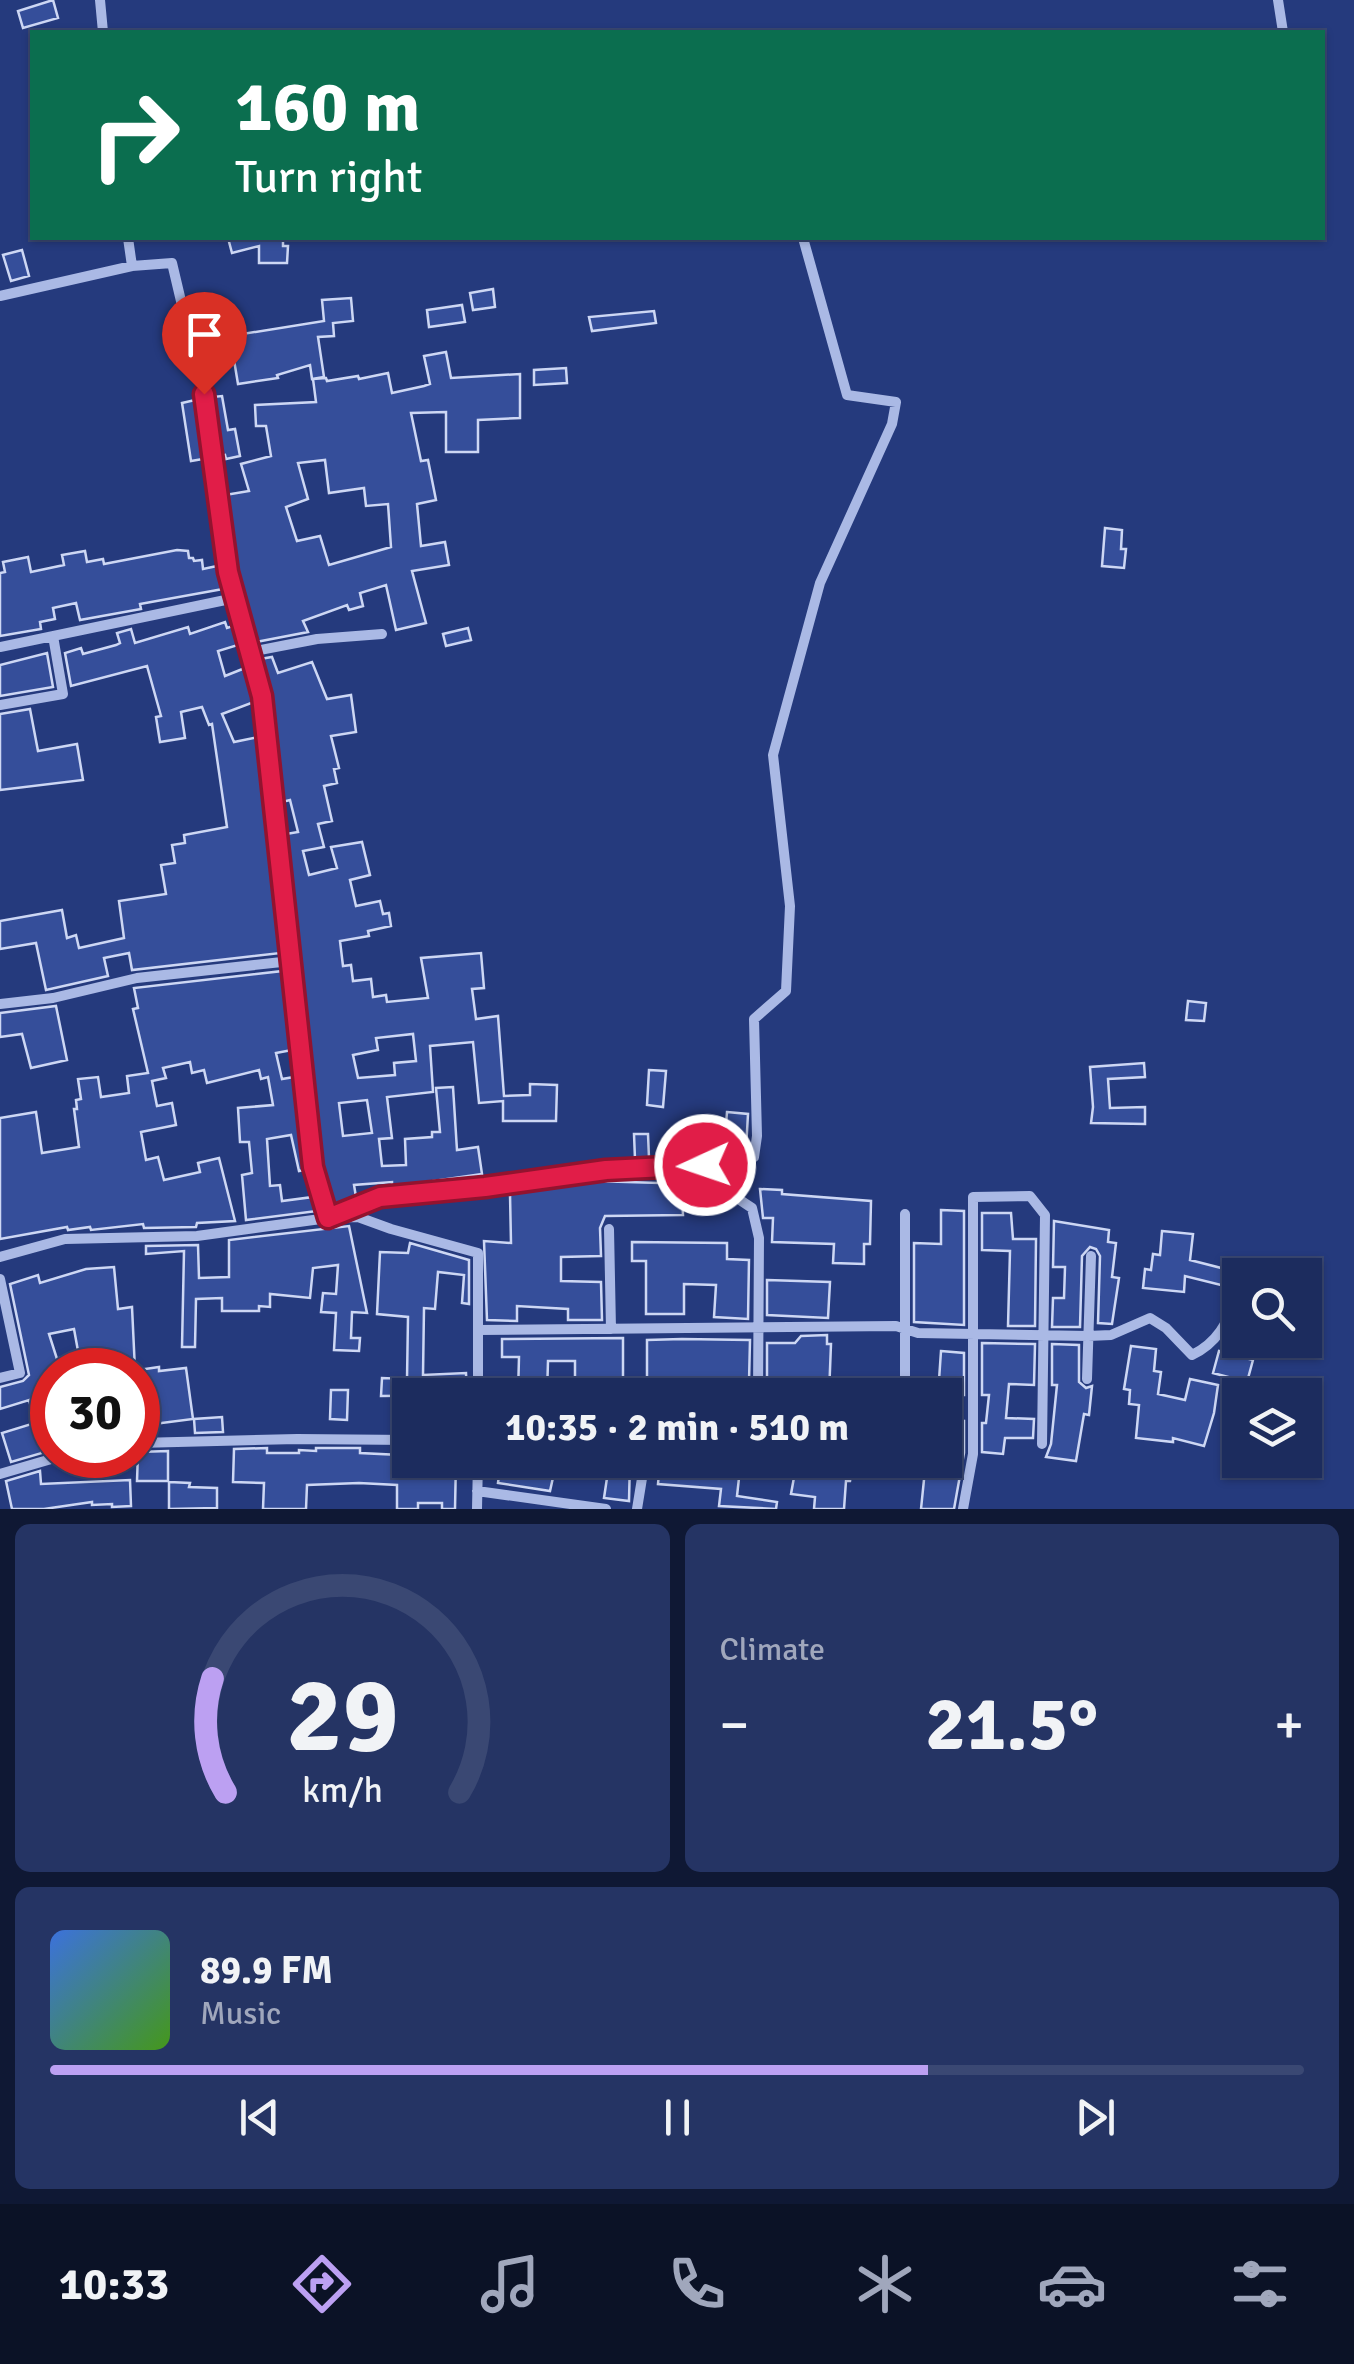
<!DOCTYPE html>
<html lang="en">
<head>
<meta charset="utf-8">
<style>
  body { margin:0; font-family:Signika,sans-serif; background:#253464; color:#f1f3f6; height:100vh; display:flex; flex-direction:column; font-size:38px; white-space:nowrap }
  * { box-sizing:border-box; margin:0 }
  p { font-size:32px; color:#a0a7bc }
  .icon { flex:none; width:55px; height:55px; fill:none; stroke:currentColor; stroke-width:2; stroke-linecap:round; stroke-linejoin:round }
  .map { position:relative; height:1509px; overflow:hidden }
  .drawer { display:flex; flex-direction:column; gap:15px; padding:15px; background:#0f1834; flex:1 }
  .drawer>* { flex:none }
  .hud { position:absolute; left:30px; top:30px; width:1295px; height:210px; border-radius:0px; box-shadow:0 2px 8px #0004,0 0 0 2px #3a4873; background:#0b6e4f; color:#fff; overflow:hidden }
  .buttons { position:absolute; left:1222px; top:1258px; display:grid; gap:20px }
  .buttons a { display:grid; place-items:center; width:100px; height:100px; border-radius:0px; background:#1c2c5e; box-shadow:0 2px 8px #0004,0 0 0 2px #3a4873; font-size:50px }
  .speed { position:absolute; left:30px; top:1348px; display:flex; gap:20px; font-size:50px; font-weight:700; text-align:center }
  .speed>* { display:grid; place-content:center; width:130px; height:130px; border-radius:50%; background:#1c2c5e; box-shadow:0 2px 8px #0004,0 0 0 2px #3a4873; line-height:1 }
  .speed .limit { border:15px solid #d22; background:#fff; color:#111 }
  .pin { position:absolute; display:grid; place-items:center; width:85px; height:85px; color:#fff; margin:-102px -42px; border-radius:50% 50% 50% 0; rotate:-45deg; box-shadow:0 0 10px #0007 }
  .pin .icon { rotate:45deg }
  .me { position:absolute; width:110px; margin:-55px; rotate:267deg; stroke-linejoin:round; filter:drop-shadow(0 0 8px #0008) }
  .turn { display:flex; align-items:center; gap:35px; height:210px; padding:0 40px; font-size:45px }
  .turn .icon { width:130px; height:130px; stroke-width:2.5 }
  .turn b { display:block; font-size:70px; line-height:85px }
  .big { font-size:75px; font-weight:800; line-height:1.1 }
  .drawer .tile { flex:1; display:flex; flex-direction:column; justify-content:center; gap:15px; min-width:0; padding:0 35px; border-radius:15px; background:#253464 }
  .drawer .dial { align-items:center; gap:0 }
  .dial svg { height:260px; overflow:visible; fill:none; stroke:#3a4873; stroke-width:7; stroke-linecap:round; text-anchor:middle }
  .dial text { fill:#f1f3f6; stroke:none }
  .song { display:flex; align-items:center; gap:30px }
  .cover { width:120px; height:120px; border-radius:15px; background:linear-gradient(135deg,hsl(220 70% 55%),hsl(100 70% 35%)) }
  .played { height:10px; border-radius:5px; background:linear-gradient(90deg,#bca0f2 70%,#3a4873 70%) }
  .keys { display:flex; justify-content:space-around; direction:ltr }
  .heat { display:flex; justify-content:space-between; align-items:center; font-size:55px; direction:ltr }
  .drawer .tiles { flex:1; display:grid; gap:15px; grid-template-columns:1fr 1fr }
  .tile:last-child { grid-column:span 2 }
  .trip { position:absolute; left:392px; top:1378px; width:570px; height:100px; border-radius:0px; background:#1c2c5e; box-shadow:0 2px 8px #0004,0 0 0 2px #3a4873; font-weight:800; line-height:100px; text-align:center }
  .tabs { display:flex; height:160px; justify-content:space-around; align-items:center; background:#0b1226; color:#a0a7bc }
  .tabs .icon { width:70px; height:70px }
  .tabs .on { color:#bca0f2 }
  .tabs b { font-size:45px; color:#f1f3f6 }
  .map>svg:first-child { display:block }
</style>
</head>
<body>
<div class="map">
<svg width="1354" height="1509" viewBox="0 0 1354 1509">
  <rect width="100%" height="100%" fill="#253a7d"/>
  <path fill="#354e9a" stroke="#cdd7f4" stroke-width="2.5" fill-rule="evenodd" d="M53 0 58 18 23 28 18 11Z
    M228 238H283V246H288L287 263H259V246L232 253Z
    M22 250 29 276 11 281 3 255Z
    M493 289 495 307 473 310 470 293Z
    M204 297 209 321 196 325 190 300Z
    M351 298 353 321 333 323 334 336 318 337 324 377 312 379 310 365 277 375 278 378 238 384 230 336 324 321 322 300Z
    M462 305 465 322 429 327 427 310Z
    M654 311 656 323 592 331 589 317Z
    M446 352 451 378 520 374V418L478 420V452H446V412L411 413 421 461 428 460 436 500 417 504 421 546 445 542 449 565 412 571 426 623 396 630 386 585 360 593 363 606 349 610 347 605 303 621 308 632 256 642 236 570 225 495 249 491 241 464 271 456 266 426H256L255 405 316 402 313 379 326 378 327 381 358 376 359 379 388 373 392 393 424 386 430 384 424 356ZM325 460 329 493 364 488 366 506 388 504 391 547 329 565 320 536 297 541 286 507 308 499 298 463Z
    M566 368 567 383 534 385V370Z
    M222 396 228 430 235 429 240 456 226 459 225 455 220 456 212 397Z
    M195 400 203 459 191 461 182 403Z
    M1105 528 1122 530 1121 549H1126L1124 568 1102 566Z
    M177 550 188 551 189 558H193L194 561 202 560 203 569 217 566 223 589 140 604 141 609 80 620 76 603 53 608 55 619 40 622 41 629 0 636V573L5 572 3 562 28 557 31 572 64 565 62 555 85 551 87 562 103 559 104 564Z
    M225 622 227 628 233 626 238 645 218 651 225 676 245 668 254 702 222 714 234 742 258 737 281 953 132 970 129 953 104 958 108 976 46 990 36 943 0 949V921L62 910 67 938 76 935 79 948 124 938 119 901 166 894 161 865 175 863 172 845 185 843 184 835 227 827 212 724 209 725 202 707 181 712 185 738 160 742 156 717 161 716 147 666 71 686 65 653 81 648 83 654 116 645 120 643 117 633 131 629 135 643 188 627 190 634Z
    M468 628 471 640 446 646 443 634Z
    M47 653 53 687 0 696V665Z
    M272 657 278 673 312 662 327 699 351 695 356 732 331 736 339 768 334 769 337 783 324 786 332 821 318 824 324 847 303 851 309 875 337 868 331 847 362 842 370 875 350 880 356 906 380 901 383 914 389 913 391 926 368 931 369 936 340 941 343 966 351 965 353 981 371 979 373 997 386 995 387 1002 428 998 421 958 481 953 484 988 472 989 476 1019 498 1016 504 1096 530 1095V1084L557 1085 556 1121H503V1101L479 1103 473 1042 430 1046 433 1092 387 1097 392 1138 379 1139 382 1166 406 1165 405 1139 432 1137V1132H440L436 1088 453 1087 457 1150 478 1147 482 1174 392 1187V1182L354 1185 356 1197 334 1206 322 1165 286 834 298 832 290 800 282 802 271 696 260 659ZM413 1034 416 1061 394 1063 395 1075 358 1078 353 1055 378 1050 376 1038ZM367 1100 372 1133 343 1136 339 1103Z
    M30 709 38 751 77 744 83 780 0 790V714Z
    M283 971 292 1050 276 1053 282 1079 294 1077 305 1170 299 1171 291 1135 267 1139 270 1186 280 1185 282 1201 313 1197 317 1211 246 1220 242 1175 252 1173 249 1142H240L238 1108 273 1105 268 1077 261 1079 259 1070 207 1083 204 1070 192 1073 190 1062 163 1068 166 1078 152 1081 157 1106 172 1103 176 1125 141 1132 146 1160 158 1157 164 1180 200 1172 198 1163 219 1158 235 1221 197 1223 196 1227 144 1228 143 1224 91 1230 90 1227 68 1230 67 1227 0 1239V1118L36 1112 42 1153 79 1147 74 1109H77L76 1100 81 1099 78 1079 98 1077 101 1097 129 1093 127 1076 148 1073 133 1009 138 1008 134 988Z
    M1188 1001 1206 1003 1204 1021 1186 1020Z
    M56 1006 67 1060 31 1068 22 1034 0 1037V1013Z
    M1144 1063 1145 1077 1108 1079 1110 1108 1145 1107V1124L1091 1123 1093 1107 1090 1067Z
    M649 1070 666 1071 663 1107 647 1105Z
    M727 1112 748 1114 746 1149 724 1150Z
    M634 1134H648L649 1158 635 1159Z
    M681 1177 683 1215 605 1216 600 1228 601 1256 561 1257V1281L601 1282 602 1320H568V1309L517 1306V1321L487 1320 484 1241 511 1243 510 1194 593 1181 659 1183V1178Z
    M760 1189 782 1190V1194L871 1201 870 1244H864V1264L833 1263 834 1244 772 1242 773 1218H763Z
    M941 1210 964 1211V1325L914 1322V1243L941 1244Z
    M982 1213H1011L1013 1239H1036L1035 1326H1008L1010 1251 982 1250Z
    M1054 1221 1109 1230 1108 1242 1116 1243 1112 1277 1119 1278 1112 1324 1098 1323 1100 1256 1096 1249 1090 1247 1082 1256 1080 1327H1052L1053 1298H1064L1065 1267H1053Z
    M349 1226 367 1313 352 1312 351 1338H360L359 1351 334 1350 336 1313 321 1312 323 1293 336 1294 338 1265 313 1268 310 1298 270 1294V1307L259 1306V1311H222V1298L196 1299 195 1347H182L184 1251 146 1254V1246L198 1245 199 1278 229 1277V1240Z
    M1162 1231 1193 1234 1190 1260 1229 1270 1225 1286 1185 1276 1184 1292 1143 1288 1145 1269 1151 1270 1153 1254 1160 1255Z
    M632 1242 727 1243V1259L749 1260 748 1319 714 1317 716 1285 684 1284V1314H646V1261H632Z
    M410 1243 469 1260V1304L462 1303 464 1275 438 1272 435 1309 424 1308 423 1375 466 1373 467 1395 381 1396 382 1378 407 1379 408 1317 377 1314 380 1252 408 1253Z
    M114 1267 118 1309 132 1307 135 1370H52V1440L39 1443 42 1453 11 1462 2 1433 35 1423 29 1400 0 1409V1387L23 1381 29 1375 10 1284 38 1275 40 1283 86 1269ZM74 1329 78 1351 57 1359 49 1334Z
    M767 1280 830 1282 828 1318 767 1315Z
    M827 1335V1344H831L829 1395H767V1343H795L801 1336Z
    M623 1338V1395H575V1361H548L547 1395H518L519 1357H502V1339Z
    M682 1339 750 1340 749 1382 681 1380V1395H647V1340Z
    M982 1343 1035 1344 1034 1385 1009 1384 1006 1418 1034 1419 1033 1438H1005L1003 1454 982 1452V1423H986L989 1395H982Z
    M1052 1344 1079 1345V1382L1086 1388 1092 1386 1089 1415 1084 1414 1076 1461 1046 1457 1051 1444 1057 1385H1052Z
    M1131 1346 1156 1349 1154 1371 1161 1372 1158 1394 1185 1400 1190 1379 1218 1385 1214 1413 1204 1446 1173 1438V1442L1136 1438 1139 1405 1129 1404 1130 1390 1124 1389Z
    M941 1351 964 1353V1395H938Z
    M1219 1351 1253 1360 1247 1382 1213 1373Z
    M159 1367V1371L186 1368 193 1419 138 1426V1370Z
    M331 1390H348L347 1420 330 1419Z
    M222 1417 223 1432 195 1433 194 1419Z
    M945 1419 964 1421V1453L954 1509H921L926 1460H945Z
    M267 1448V1453H299V1450L316 1451V1448H360V1453L400 1455 399 1460H456L455 1509H442V1503H418V1509H397V1485L359 1483 307 1485 306 1509H263L264 1483 233 1482 234 1449Z
    M168 1451V1481H137L138 1452Z
    M501 1460 545 1466V1473H554L550 1491 498 1483Z
    M551 1460H630L629 1501 604 1498 607 1478 551 1466Z
    M712 1460H741L737 1496 777 1502 776 1509 719 1506 721 1489 658 1484 660 1462 712 1466Z
    M767 1460H853L850 1481H846L844 1509H814L815 1497 791 1494 795 1472 766 1467Z
    M40 1471 41 1484 130 1480 131 1506 112 1507V1504L92 1505V1502L44 1509H12L6 1481Z
    M169 1482 190 1483 189 1487 217 1488V1508L169 1509Z"/>
  <g fill="none" stroke-linecap="round" stroke-linejoin="round">
    <path stroke="#aab9e5" stroke-width="10" d="M100 0 103 32
      M1278 0 1283 32
      M128 238 132 266
      M0 296 132 266 172 263 203 394 227 572 262 697 313 1167 328 1218 358 1217 391 1229 478 1253V1395
      M0 647 235 598
      M250 652 317 639 382 634
      M0 705 63 694 53 636
      M0 1004 53 998 137 978 291 961
      M700 1129C706 1177 713 1182 752 1208L759 1238 758 1395
      M609 1229 611 1329
      M0 1257 65 1239 197 1236 328 1218 380 1197 485 1187 606 1170 705 1165 754 1157 757 1136 754 1019 786 991 790 906 773 755 820 583 892 424 896 402 847 395 803 238
      M0 1279 20 1373 0 1378
      M478 1330 896 1326 918 1333 1088 1336 1111 1335 1150 1318 1166 1328 1192 1355C1220 1342 1228 1319 1240 1292
      M1087 1379 1091 1256
      M905 1395V1214
      M138 1443 297 1439 410 1440
      M0 1474 65 1455
      M477 1491 606 1509
      M477 1509 478 1460
      M637 1509 645 1460
      M963 1509 973 1454V1197L1030 1196 1045 1215 1042 1444"/>
  </g>
  <g fill="none" stroke-linecap="round" stroke-linejoin="round">
    <g stroke="#92132f" stroke-width="25">
      <path id="route" d="M204 394 228 572 262 696 313 1167 328 1218 380 1197 485 1187 606 1170 705 1165"/>
    </g>
    <use href="#route" stroke="#e11d48" stroke-width="18"/>
  </g>
</svg>
<div class="buttons">
<a><svg class="icon" aria-label="search" viewBox="0 0 24 24"><circle cx="10" cy="10" r="6"/><path d="M15 15l6 6"/></svg></a>
<a><svg class="icon" aria-label="layers" viewBox="0 0 24 24"><path d="M12 4l9 5-9 5-9-5zM3 14l9 5 9-5"/></svg></a>
</div>
<div class="speed"><div class="limit">30</div></div>
<div class="pin" style="left:204px;top:394px;background:#d93025"><svg class="icon" aria-label="arrive" viewBox="0 0 24 24"><path d="M6 21V4h12l-3 4 3 4H6"/></svg></div>
<svg class="me" style="left:705px;top:1165px" viewBox="-20 -20 40 40"><circle r="17" fill="#e11d48" stroke="#fff" stroke-width="3"/><path d="M0-11L8 9 0 5-8 9z" fill="#fff"/></svg>
<div class="trip">10:35 · 2 min · 510 m</div>
<div class="hud">
<div class="turn"><svg class="icon" aria-label="right" viewBox="0 0 24 24"><path d="M7 20v-9h11M14 6l5 5-5 5"/></svg><div><b>160 m</b>Turn right</div></div>
</div>
</div>
<section class="drawer">
<div class="tiles">
<div class="tile dial"><svg viewBox="0 0 100 80">
<path d="M14 69A42 42 0 1 1 86 69"/>
<path d="M14 69A42 42 0 0 1 10 34" stroke="#bca0f2"/>
<text x="50" y="56" font-size="32" font-weight="700">29</text>
<text x="50" y="72" font-size="11">km/h</text>
</svg></div>
<div class="tile"><p>Climate</p>
<div class="heat"><a>−</a><b class="big">21.5°</b><a>+</a></div>
</div>
<div class="tile">
<div class="song"><i class="cover"></i><div><b>89.9 FM</b><p>Music</p></div></div>
<div class="played"></div>
<div class="keys"><svg class="icon" aria-label="previous" viewBox="0 0 24 24"><path d="M18 5L8 12l10 7zM5 5v14"/></svg><svg class="icon" aria-label="pause" viewBox="0 0 24 24"><path d="M8 5v14M16 5v14"/></svg><svg class="icon" aria-label="next" viewBox="0 0 24 24"><path d="M6 5l10 7-10 7zM19 5v14"/></svg></div>
</div>
</div>
</section>
<nav class="tabs">
<b>10:33</b>
<svg class="icon on" aria-label="directions" viewBox="0 0 24 24"><path d="M12 3l9 9-9 9-9-9zM9 14v-3h6M13 9l2 2-2 2"/></svg>
<svg class="icon" aria-label="music" viewBox="0 0 24 24"><path d="M9 18V5l10-2v13"/><circle cx="6" cy="18" r="3"/><circle cx="16" cy="16" r="3"/></svg>
<svg class="icon" aria-label="phone" viewBox="0 0 24 24"><path d="M5 4h4l2 5-3 2q2 4 5 5l2-3 5 2v4C11 20 4 13 5 4z"/></svg>
<svg class="icon" aria-label="climate" viewBox="0 0 24 24"><path d="M12 3v18M4 7l16 10M4 17L20 7"/></svg>
<svg class="icon" aria-label="car" viewBox="0 0 24 24"><path d="M5 17H2v-5l4-1 3-4h7l3 4 3 1v5h-3M9 17h6M6 11h13"/><circle cx="7" cy="17" r="2"/><circle cx="17" cy="17" r="2"/></svg>
<svg class="icon" aria-label="filters" viewBox="0 0 24 24"><path d="M4 7h16M4 17h16"/><circle cx="9" cy="7" r="2"/><circle cx="15" cy="17" r="2"/></svg>
</nav>
</body>
</html>
